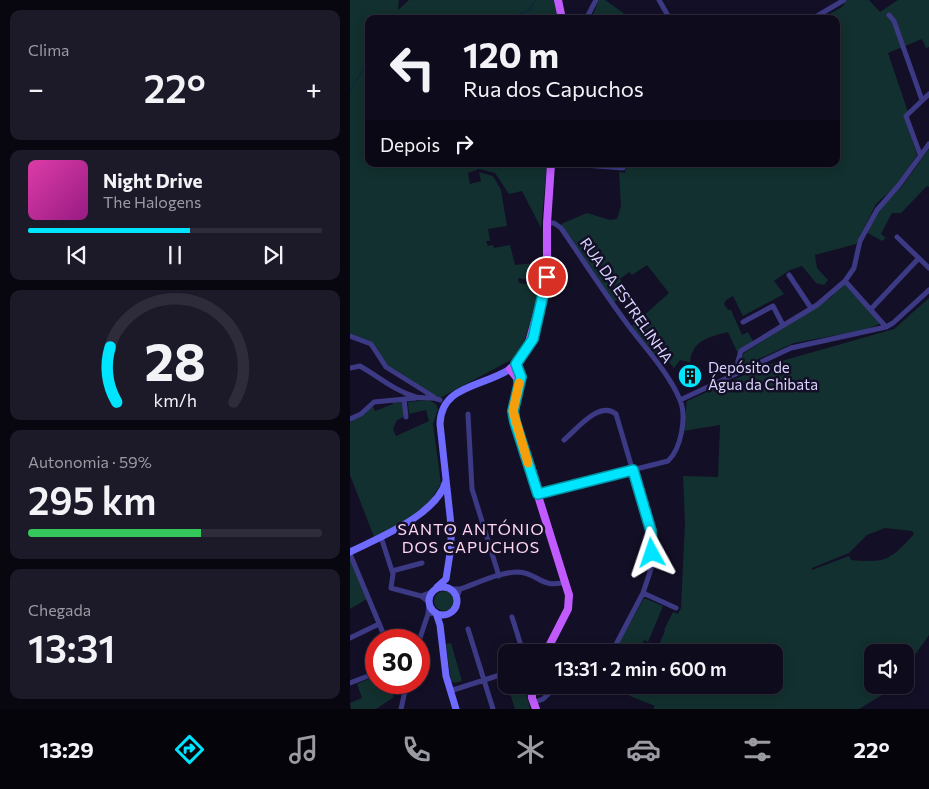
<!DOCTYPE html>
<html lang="pt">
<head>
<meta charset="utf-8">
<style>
  body { margin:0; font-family:Commissioner,sans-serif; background:#1c1929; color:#f1f3f6; height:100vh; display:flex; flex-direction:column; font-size:19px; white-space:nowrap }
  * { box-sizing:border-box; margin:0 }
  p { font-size:16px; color:#9b9ba3 }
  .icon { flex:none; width:28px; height:28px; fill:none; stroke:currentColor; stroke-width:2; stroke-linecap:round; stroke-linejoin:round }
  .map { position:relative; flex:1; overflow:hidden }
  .panel { display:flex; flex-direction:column; gap:10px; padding:10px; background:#08060f; width:350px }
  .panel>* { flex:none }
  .guide { position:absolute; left:15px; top:15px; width:475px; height:152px; border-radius:10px; box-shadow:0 2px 12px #0003,0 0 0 1px #2e2b3b; background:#0e0b1c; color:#f1f3f6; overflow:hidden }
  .buttons { position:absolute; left:514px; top:644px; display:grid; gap:10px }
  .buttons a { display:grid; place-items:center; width:50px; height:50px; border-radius:10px; background:#0e0b1c; box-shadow:0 2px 12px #0003,0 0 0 1px #2e2b3b; font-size:25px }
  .speed { position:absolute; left:15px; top:629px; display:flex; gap:10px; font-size:25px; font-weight:700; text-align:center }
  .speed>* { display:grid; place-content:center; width:65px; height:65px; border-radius:50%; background:#0e0b1c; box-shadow:0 2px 12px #0003,0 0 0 1px #2e2b3b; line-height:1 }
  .speed .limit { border:8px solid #d22; background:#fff; color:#111 }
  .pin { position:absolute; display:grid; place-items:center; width:42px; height:42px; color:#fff; margin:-21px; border:2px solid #fff; border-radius:50%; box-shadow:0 1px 5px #0007 }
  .me { position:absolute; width:55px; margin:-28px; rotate:355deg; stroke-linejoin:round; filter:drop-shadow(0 0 4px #0008) }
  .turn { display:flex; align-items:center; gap:18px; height:105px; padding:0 15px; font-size:22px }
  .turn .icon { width:65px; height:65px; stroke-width:2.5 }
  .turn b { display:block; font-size:35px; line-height:42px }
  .then { display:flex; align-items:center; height:48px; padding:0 15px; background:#0003; gap:10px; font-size:19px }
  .big { font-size:38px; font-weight:600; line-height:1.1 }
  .panel .widget { flex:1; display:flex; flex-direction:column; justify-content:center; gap:8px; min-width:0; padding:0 18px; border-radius:10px; background:#1c1929 }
  .panel .dial { align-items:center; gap:0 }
  .dial svg { height:130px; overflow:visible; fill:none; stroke:#2e2b3b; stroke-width:7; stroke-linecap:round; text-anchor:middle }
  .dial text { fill:#f1f3f6; stroke:none }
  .song { display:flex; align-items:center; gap:15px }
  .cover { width:60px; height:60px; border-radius:8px; background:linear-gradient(135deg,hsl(320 70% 55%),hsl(310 70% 35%)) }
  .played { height:5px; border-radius:2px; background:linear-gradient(90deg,#00e5ff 55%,#2e2b3b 55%) }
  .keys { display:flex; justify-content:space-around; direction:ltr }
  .heat { display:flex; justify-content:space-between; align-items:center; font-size:28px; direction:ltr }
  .charge { height:8px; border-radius:4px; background:linear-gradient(90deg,#34c759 59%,#2e2b3b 0) }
  .trip { position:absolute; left:148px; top:644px; width:285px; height:50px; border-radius:10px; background:#0e0b1c; box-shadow:0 2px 12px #0003,0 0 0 1px #2e2b3b; font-weight:600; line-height:50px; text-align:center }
  .tab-bar { display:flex; height:80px; justify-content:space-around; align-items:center; background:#06040b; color:#9b9ba3 }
  .tab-bar .icon { width:35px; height:35px }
  .tab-bar .on { color:#00e5ff }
  .tab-bar b { font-size:22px; color:#f1f3f6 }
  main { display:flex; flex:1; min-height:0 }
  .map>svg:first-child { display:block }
</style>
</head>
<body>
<main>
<section class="panel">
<div class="widget"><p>Clima</p>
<div class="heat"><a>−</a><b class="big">22°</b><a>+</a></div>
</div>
<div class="widget">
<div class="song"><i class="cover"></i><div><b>Night Drive</b><p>The Halogens</p></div></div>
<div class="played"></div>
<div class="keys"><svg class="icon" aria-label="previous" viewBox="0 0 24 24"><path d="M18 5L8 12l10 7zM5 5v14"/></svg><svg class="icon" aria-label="pause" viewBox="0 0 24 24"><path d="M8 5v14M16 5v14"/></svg><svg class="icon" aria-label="next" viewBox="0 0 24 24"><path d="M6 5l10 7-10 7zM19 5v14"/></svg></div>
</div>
<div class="widget dial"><svg viewBox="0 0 100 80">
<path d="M14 69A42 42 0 1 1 86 69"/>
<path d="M14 69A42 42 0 0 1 10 35" stroke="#00e5ff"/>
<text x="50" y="56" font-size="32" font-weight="700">28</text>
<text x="50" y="72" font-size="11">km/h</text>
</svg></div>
<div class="widget"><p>Autonomia · 59%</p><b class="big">295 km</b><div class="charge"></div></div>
<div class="widget"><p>Chegada</p><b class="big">13:31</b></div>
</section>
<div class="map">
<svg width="579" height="709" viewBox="0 0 579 709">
  <rect width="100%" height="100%" fill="#130f26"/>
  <path fill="#12302f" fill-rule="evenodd" d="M0 0H49L48 10 59 0H205L209 19H19V164H197L191 228 172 191 159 194 145 173 129 169 118 173 120 184 131 181 129 172 143 176 151 190 157 226 138 229 140 241H136L138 246 143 245 144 248 160 245 165 265 193 262V280L189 282 168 278 169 283 191 286 175 339 163 359 90 398 36 365 23 343 0 334Z
    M249 0H255L282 19H241Z
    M497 0H519L530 12 548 0H579V47L576 48 572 39 538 53 558 112 555 117 567 155 547 185 526 204 506 244 465 255 467 268 478 280 474 285 466 283 452 266 440 270 424 281 434 294 393 316 383 296 376 300 374 304 378 310H381L392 335 398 332 403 341 388 354 378 332C358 337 343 340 340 362L330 360 324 368 313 355 309 361 282 326 319 293 297 265 282 275 279 272 270 279 279 295 264 302 211 224 237 213 260 220 267 219 271 206 269 172 275 173 276 164H486V19H470L492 7Z
    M579 149V187L577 186 551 213H542L531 234 536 238 532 241 516 232 528 211 552 186Z
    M494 284 532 323 514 330 444 343 393 366 390 362 394 353 480 298Z
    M579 298V635L555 669V652H522V685H541L532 695 509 709H303L305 706 280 696 261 685H424V652H307V649L315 631 314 630 323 612 328 614 331 608 335 522 333 476 368 477 370 425 333 431 337 401 414 366 544 329ZM535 528 562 531 564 534C540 560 537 563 501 560L499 556 462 570V568L499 553 517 535Z
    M53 400 54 417 47 420 43 429 46 436 79 421 76 410 59 414 58 402 78 400 86 404 88 409 83 424 91 484 76 507 60 518 24 537 0 475V422L23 406 25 411 43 404V402Z
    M0 558 17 599 0 609Z
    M84 601a10 10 0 1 1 20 0a10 10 0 1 1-20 0Z
    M294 598 313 606 298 642 294 640 288 652H264Z
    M101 643 112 681 105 683 101 681 96 644Z
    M26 676V682L35 683 44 697 26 709H1L0 703 12 698 7 684Z
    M164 685H175L180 709H165L158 687Z"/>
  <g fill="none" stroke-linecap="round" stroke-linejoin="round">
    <path stroke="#0c2248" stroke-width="1" d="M154 19 178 11 186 0
      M0 90 19 61"/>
    <path stroke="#3d3a85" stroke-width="5" d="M309 0 320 19
      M539 15 544 21 572 100
      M236 19 246 0
      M462 19 494 0
      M570 154 556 116 579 94
      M221 164 273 168
      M547 237 579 268
      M439 275 461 308
      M495 281 536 327
      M521 309 569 258
      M393 322 423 306 433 325
      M0 336 21 344 36 367 84 397
      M0 368 10 366C29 377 45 391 66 397 74 399 81 396 90 400
      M388 372V361L391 351 467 305 495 281 504 268 510 241 527 210 549 185 579 144
      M54 399 56 417
      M330 400 441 348 536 327 543 323 579 290
      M118 414 122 489 149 576
      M0 419 11 414 24 402 66 398
      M214 440C226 430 249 400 266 414L303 539 302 566 293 593 262 652
      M187 494 318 461C331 449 337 417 330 400 319 373 295 348 278 325 254 293 233 260 211 228L204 223H197
      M31 537 43 574 41 588 71 596
      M0 554 36 640
      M42 571 72 563
      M102 589H110L107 597
      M110 589C128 583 149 572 168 572 189 573 190 589 216 582
      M293 593 326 608
      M79 602 71 596 82 592
      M79 604 78 614 86 613
      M162 617 173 652
      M118 629 143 709
      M0 638 29 624
      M69 641 78 614
      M0 683 26 673
      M204 689 228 685
      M100 691 156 673
      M183 703 193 699 204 689 199 685
      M51 709 57 682"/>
    <path stroke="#6f6bff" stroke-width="7" d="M0 552C28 538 87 515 96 481
      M79 601a14 14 0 1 1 28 0a14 14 0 1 1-28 0Z
      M87 587 96 579 101 547V525L90 424C91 385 133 387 160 369
      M86 613 90 625 96 676 106 709"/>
    <path stroke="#c25bff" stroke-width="8" d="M208 0 212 19
      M178 346 197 277V223L201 164
      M166 364C176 379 162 403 165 422L219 595 218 609 196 652
      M168 386 167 378 160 369 170 360 181 342
      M182 685V698L186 709"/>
  </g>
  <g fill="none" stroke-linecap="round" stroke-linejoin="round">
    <g stroke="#0095a6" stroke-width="12">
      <path id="route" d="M197 277 183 339 166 364 171 377 163 411 165 422 188 494 283 470 301 531 302 553"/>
    </g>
    <use href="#route" stroke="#00e5ff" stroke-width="9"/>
    <path stroke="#f59e0b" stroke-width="9" d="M169 383 163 411 178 463"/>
  </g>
  <defs>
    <g id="building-disc" transform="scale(1.25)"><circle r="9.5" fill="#00e5ff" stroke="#130f26"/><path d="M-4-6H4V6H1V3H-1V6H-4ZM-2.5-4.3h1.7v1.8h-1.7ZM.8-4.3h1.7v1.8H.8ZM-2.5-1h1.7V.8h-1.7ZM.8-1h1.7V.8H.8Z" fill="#111"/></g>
  </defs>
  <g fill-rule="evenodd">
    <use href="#building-disc" x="340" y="376"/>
  </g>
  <g text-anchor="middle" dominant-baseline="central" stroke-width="5" stroke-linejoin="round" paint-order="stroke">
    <g font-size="15" fill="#d9d4ff" stroke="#130f26">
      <text transform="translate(277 300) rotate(55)">RUA DA ESTRELINHA</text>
    </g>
    <g font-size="15" fill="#d9d4ff" stroke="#130f26" text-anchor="start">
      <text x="358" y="367">Depósito de<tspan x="358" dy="17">Água da Chibata</tspan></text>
    </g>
    <g font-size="16" letter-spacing="1" fill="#ffd6f0" stroke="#130f26">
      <text x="121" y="528">SANTO ANTÓNIO<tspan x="121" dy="18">DOS CAPUCHOS</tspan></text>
    </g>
  </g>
</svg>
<div class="buttons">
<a><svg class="icon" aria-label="sound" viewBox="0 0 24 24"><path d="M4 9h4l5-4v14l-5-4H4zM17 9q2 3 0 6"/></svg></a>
</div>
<div class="speed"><div class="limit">30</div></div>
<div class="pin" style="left:197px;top:277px;background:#d93025"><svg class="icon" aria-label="arrive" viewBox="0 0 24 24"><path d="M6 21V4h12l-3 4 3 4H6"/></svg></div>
<svg class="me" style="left:302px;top:553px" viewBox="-20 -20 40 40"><path d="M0-17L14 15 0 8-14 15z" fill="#00e5ff" stroke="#fff" stroke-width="4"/></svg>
<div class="trip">13:31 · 2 min · 600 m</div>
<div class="guide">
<div class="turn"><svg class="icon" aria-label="left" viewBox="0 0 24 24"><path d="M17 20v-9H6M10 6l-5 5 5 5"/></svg><div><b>120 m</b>Rua dos Capuchos</div></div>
<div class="then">Depois<svg class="icon" aria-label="right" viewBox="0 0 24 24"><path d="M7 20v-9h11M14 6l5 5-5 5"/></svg></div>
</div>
</div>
</main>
<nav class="tab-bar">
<b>13:29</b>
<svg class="icon on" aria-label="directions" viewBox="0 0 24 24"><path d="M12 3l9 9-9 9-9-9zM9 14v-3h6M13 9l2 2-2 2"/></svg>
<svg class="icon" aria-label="music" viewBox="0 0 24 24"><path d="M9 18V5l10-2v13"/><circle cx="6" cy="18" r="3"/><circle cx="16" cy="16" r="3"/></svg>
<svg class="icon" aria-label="phone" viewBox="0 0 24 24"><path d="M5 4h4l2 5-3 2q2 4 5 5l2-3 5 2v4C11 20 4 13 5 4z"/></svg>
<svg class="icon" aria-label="climate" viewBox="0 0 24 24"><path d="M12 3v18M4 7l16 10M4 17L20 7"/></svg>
<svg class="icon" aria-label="car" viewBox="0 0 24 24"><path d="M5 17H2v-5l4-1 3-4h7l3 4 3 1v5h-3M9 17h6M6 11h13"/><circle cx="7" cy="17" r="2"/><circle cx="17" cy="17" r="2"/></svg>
<svg class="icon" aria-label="filters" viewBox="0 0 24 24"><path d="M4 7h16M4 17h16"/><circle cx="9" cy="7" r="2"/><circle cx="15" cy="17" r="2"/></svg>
<b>22°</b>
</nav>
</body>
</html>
